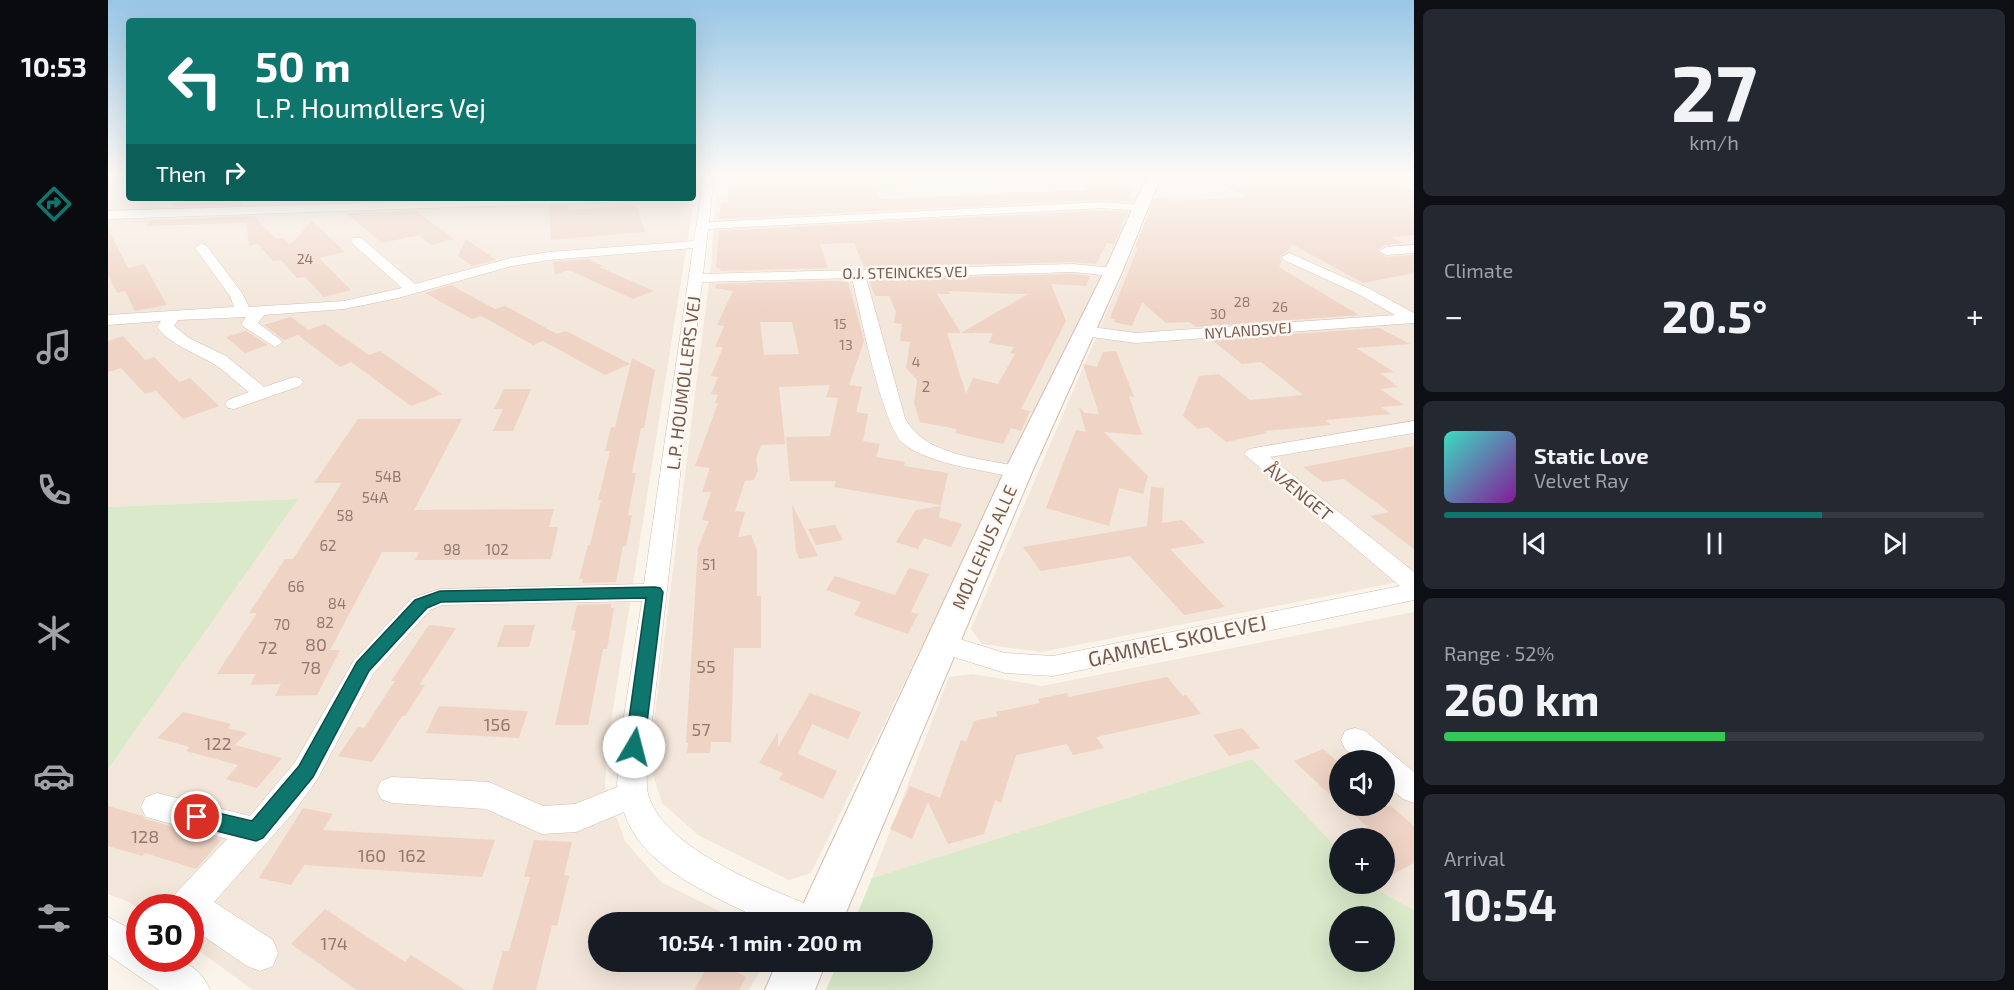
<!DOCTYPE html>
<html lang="en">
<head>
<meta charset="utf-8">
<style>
  body { margin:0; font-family:"Exo 2",sans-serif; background:#242831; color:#f1f3f6; height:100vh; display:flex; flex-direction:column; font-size:22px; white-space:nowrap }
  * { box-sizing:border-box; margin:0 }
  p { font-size:20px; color:#9ea1a6 }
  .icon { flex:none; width:33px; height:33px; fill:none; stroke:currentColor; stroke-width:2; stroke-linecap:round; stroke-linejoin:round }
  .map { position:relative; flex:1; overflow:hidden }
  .side { display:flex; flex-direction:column; gap:9px; padding:9px; background:#0d0f14; width:600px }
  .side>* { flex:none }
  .guide { position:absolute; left:18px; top:18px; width:570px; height:183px; border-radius:6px; box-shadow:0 6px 24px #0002; background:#0f766e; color:#fff; overflow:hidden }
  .fabs { position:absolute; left:1221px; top:750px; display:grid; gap:12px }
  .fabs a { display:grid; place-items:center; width:66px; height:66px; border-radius:50%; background:#171b24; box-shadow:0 6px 24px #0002; font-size:30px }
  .speed { position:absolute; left:18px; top:894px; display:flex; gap:12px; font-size:30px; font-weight:700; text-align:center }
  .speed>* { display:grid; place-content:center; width:78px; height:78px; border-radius:50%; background:#171b24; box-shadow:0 6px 24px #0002; line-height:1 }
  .speed .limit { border:9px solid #d22; background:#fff; color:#111 }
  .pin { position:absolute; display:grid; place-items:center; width:51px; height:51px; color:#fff; margin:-26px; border:3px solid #fff; border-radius:50%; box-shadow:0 2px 6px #0007 }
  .me { position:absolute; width:66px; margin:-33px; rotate:8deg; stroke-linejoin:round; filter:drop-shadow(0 0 4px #0008) }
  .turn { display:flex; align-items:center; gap:21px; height:126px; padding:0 30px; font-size:27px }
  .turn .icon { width:78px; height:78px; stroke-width:2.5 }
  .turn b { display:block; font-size:42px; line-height:51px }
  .then { display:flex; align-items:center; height:57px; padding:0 30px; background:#0003; gap:12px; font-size:22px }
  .big { font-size:45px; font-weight:700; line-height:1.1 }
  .side .tile { flex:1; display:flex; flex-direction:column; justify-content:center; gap:9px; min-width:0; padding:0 21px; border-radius:9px; background:#242831 }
  .side .dial { align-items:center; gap:0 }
  .dial b { font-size:78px; line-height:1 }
  .song { display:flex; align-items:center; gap:18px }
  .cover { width:72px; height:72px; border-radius:9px; background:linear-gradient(135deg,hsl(170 70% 55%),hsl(290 70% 35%)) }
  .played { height:6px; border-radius:3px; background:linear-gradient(90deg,#0f766e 70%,#363941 70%) }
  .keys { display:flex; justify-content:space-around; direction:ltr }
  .heat { display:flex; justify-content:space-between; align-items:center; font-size:33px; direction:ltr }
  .charge { height:9px; border-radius:4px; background:linear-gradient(90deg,#34c759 52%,#363941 0) }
  .trip { position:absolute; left:480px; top:912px; width:345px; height:60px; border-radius:30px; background:#171b24; box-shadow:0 6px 24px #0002; font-weight:700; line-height:60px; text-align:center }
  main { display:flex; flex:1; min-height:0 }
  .menu { display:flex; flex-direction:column; width:108px; justify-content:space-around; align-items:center; background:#090b0e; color:#9ea1a6 }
  .menu .icon { width:42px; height:42px }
  .menu .selected { color:#0f766e }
  .menu b { font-size:27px; color:#f1f3f6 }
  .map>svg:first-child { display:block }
</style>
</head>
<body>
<main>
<nav class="menu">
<b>10:53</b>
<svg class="icon selected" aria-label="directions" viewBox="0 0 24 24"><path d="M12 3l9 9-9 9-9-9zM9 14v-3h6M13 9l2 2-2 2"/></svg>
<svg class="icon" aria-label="music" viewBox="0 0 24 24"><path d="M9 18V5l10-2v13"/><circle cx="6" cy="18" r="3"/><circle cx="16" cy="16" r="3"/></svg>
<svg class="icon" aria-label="phone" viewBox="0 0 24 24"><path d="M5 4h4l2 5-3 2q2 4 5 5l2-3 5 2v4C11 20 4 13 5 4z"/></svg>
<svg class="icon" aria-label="climate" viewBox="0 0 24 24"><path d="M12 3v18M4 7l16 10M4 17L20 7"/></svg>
<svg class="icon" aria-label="car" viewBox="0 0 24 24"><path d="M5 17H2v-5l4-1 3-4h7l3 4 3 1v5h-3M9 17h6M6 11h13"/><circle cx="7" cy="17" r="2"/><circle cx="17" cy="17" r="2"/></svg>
<svg class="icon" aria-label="filters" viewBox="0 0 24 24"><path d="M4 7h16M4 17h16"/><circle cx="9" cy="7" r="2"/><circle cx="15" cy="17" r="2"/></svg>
</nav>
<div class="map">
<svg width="1306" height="990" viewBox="0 0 1306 990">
  <rect width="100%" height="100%" fill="#fbf4eb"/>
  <path fill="#f3e6da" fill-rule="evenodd" d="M0 174H21V198H371L0 211Z
    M585 174H1041L999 268 703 873 681 880 590 835 554 803 541 762 603 266 608 190 585 191Z
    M1058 174H1286L1306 179V579L933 652 874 644 863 629Z
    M581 199 586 200 500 741 497 786 517 841 553 882 633 922H490V962H657L641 990H145L83 945 82 908 31 909 21 902 0 894V769L189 499 0 507V218Z
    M1306 612V910L1270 890 1263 884H1276V838H1232L1231 850 1144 759 764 878 841 677 865 674 934 686ZM1232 760H1276V806H1232Z"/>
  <path fill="#d9e9ca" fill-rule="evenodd" d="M762 174H985L993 180 675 197 673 183 765 178Z
    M190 499 0 769V507Z
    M1144 759 1231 850 1232 884H1263L1270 890 1306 910V990H718L730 962H814V922H746L764 878ZM1276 916V962H1232V916Z"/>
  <path fill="#efd3c5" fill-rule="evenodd" d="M630 174H753L773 199 979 190 975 185H997L994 181 1010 183 1015 174H1032L1019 200 1026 199 1025 202 995 200 611 219 613 203 620 202V175Z
    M1150 174H1266L1306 191V235L1282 237 1296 243 1278 245 1269 250 1278 257 1306 255V273L1255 283 1184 244 1180 251 1172 256 1174 261 1171 267 1251 315 1088 327 1081 322 1058 323 1034 302 1024 326 1006 322 1007 319 1002 318 1030 247H1027L1046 198H1060L1064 201 1139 197 1111 183 1128 181 1120 176Z
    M74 198H129L135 205 62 207Z
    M220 198H314L225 202Z
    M461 205 460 210 528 205 537 232 443 240 441 206Z
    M995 210 1020 212 1006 244 999 243 988 264 965 262 756 267 746 243 712 244 720 268 612 271 613 269 608 267 611 231Z
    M308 211 346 239 323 245 311 235 274 243 238 213Z
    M146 216 168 239 175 238 182 245 204 221 237 252 211 258 243 290 216 297 197 277 189 278 173 260 165 261 150 244 141 246 138 223 36 226 44 220Z
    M0 229 20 268 36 264 59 305 27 311 17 291 9 293 0 274Z
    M358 239 388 260 364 266 350 256Z
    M480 259 495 266 491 267 546 291 525 299 461 270 447 275 445 262Z
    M965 274 982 276 978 286 943 284 958 321 913 409 922 411 913 431 903 428 895 444 847 433 849 429 812 422 806 403 809 380 798 368 802 342 792 341 794 324 786 323 788 312 781 296H767L761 280ZM841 291 907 294H920L853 333 829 294H842ZM839 333H885L881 343 906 347 902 353 907 354 890 384 865 378 858 394Z
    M724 281 740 282 756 341 741 385 754 387 748 412 760 414 755 441 772 444 768 457 797 462 796 466 840 473 833 505 726 487 728 481H682L678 437 722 436 730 398 718 397 722 385 671 387 677 444 653 445 648 459 650 470 646 480 637 481 627 511 637 512 630 537 643 535 649 550V596H653V648H626L623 742H603L602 753H579L580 743H578L590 548 601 521 594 520 603 492H594L602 468 587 466 610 403H607L610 395 603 394 610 377 603 376 615 347H607L616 326 609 325 625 291 607 288 608 284ZM652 322H684L691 354 656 355Z
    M343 285 387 309 397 306 449 334 458 331 522 364 497 375 435 341 425 345 374 316 364 319 317 293Z
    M183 317 200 330 217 324 261 355 272 351 334 394 303 406 243 362 232 367 190 335 176 340 156 325Z
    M1271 328 1302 344 1248 348 1286 372 1272 373 1290 387 1272 389 1296 405 1273 407 1283 414 1217 420 1223 425 1156 431 1159 433 1118 442 1100 427 1090 429 1075 416 1091 376 1111 374 1142 400 1195 395 1153 362 1134 364 1104 340Z
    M138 331 160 345 137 353 118 337Z
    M15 336 37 360 46 357 71 382 82 378 111 406 75 419 48 391 37 394 13 368 0 372V341Z
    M1008 351 1026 397 1021 396 1034 435 996 432 1040 476 1035 494 1011 488 1001 526 938 508 968 430 978 432 971 407 977 413 991 414 975 364 989 367 995 352Z
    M524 358 547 370 536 428H533L524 473H528L520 515H524L518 546H515L508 582 474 583 475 579H471L480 545H482L493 500H490L502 451H497L503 427H507Z
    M396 389H423L405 431H385L395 409H386Z
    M250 419H354L306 510 446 509 441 527H450L443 559 307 560 311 552H274L222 650H232L209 695 167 696 173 684 142 685 148 674H109L149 613H141L177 559H185L234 483H206Z
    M1306 446V549L1262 516 1281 512 1236 479 1215 482 1195 467Z
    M1043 487 1056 488 1054 523 1074 520 1097 543 1062 549 1117 607 1076 615 1022 556 933 571 915 547 1039 526Z
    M684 506H685L710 556 691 559 688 551Z
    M833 506 831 517 854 524 843 547 816 538 810 549 788 542 808 510Z
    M727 525 735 540 708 545 700 529Z
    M801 568 821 574 803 612 810 614 800 634 746 615 753 602 718 590 727 576 787 595Z
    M503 604V608H506L499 649H495L480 725H447L468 631 463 630 469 605Z
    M321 625 348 628 312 684 317 685 297 716H294L264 762 230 756 250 727 256 728 287 681H283Z
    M396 625H427L421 647H389Z
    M1059 677 1075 696 1078 695 1093 714 988 737 996 748 965 755 959 744 908 755 893 803 887 800 876 834 840 844 820 802 804 839 782 829 802 786 832 798 853 740 858 742 866 721 890 716 888 712 932 703 930 699 959 693 961 697Z
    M702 693 753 712 740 739 704 724 690 754 729 771 715 799 671 779 675 773 651 763 670 732V747Z
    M331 706 420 711 411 738 318 733Z
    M75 712 123 724 120 728 139 733 127 745 174 758 149 788 118 779 130 765 78 751 82 747 49 738Z
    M1134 728 1152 748 1121 756 1105 735Z
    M1215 749 1232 764V804L1186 761Z
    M0 806 35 816 37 819 113 840 88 869 37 853 34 856 0 846Z
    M1237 806H1283L1306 826V863L1285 874 1276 865V838H1271Z
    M195 808 225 814 215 830 387 840 374 877 196 865 183 885 151 878Z
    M426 840 464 842 456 875 461 876 449 926 444 925 428 990H384L395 951H401L422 877H416Z
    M217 909 297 962 303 955 357 990H249L183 944Z
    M602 962H610L638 977 631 990H586Z"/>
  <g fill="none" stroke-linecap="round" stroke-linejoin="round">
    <g stroke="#d0beb4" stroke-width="1">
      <path id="street" d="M0 174H19L14 177 0 178Z
        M596 174H606L601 222 995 202 1032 205 1038 208 1032 211 995 208 600 229 595 274 965 264 1005 268 1012 272 1005 276 965 272 758 278 797 418C817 458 878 458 917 468L920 472 917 476 910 478C876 470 823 465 796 444 774 427 752 310 744 278L594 282 541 748C540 763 537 780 540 794 556 851 663 889 713 910L718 922C701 922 680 925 663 922 652 921 639 912 629 908 587 887 531 861 516 812L468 832 434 834 378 809 284 803 273 799 269 790 273 781 284 777 381 782 435 806 467 804 509 787 511 748 534 601 334 605 322 610 265 674 209 780 185 813 106 902 165 940 170 953 165 966 152 971 139 966 82 927V908H61L68 893 119 839 38 817 33 807 38 797 49 793 142 816 187 762 246 660 304 598 332 589 536 584 585 248 441 260 404 266 290 298 236 309 156 315 150 323 175 342 167 347 136 327 133 324 138 317 70 320 66 326 81 338 118 356 156 387 186 377 192 378 195 382 192 386 126 409 120 408 117 404 120 400 141 392C129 383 118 371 104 363 86 352 63 345 49 327L53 321 0 325V315L126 307 122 296 87 248 93 244 98 245 134 293 141 307 236 301 294 288 245 244 243 241 245 238H253L307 284 403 258 441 252 586 241Z
        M1291 174H1306V180Z
        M420 198H532L526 201 0 219V211Z
        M1306 245V253L1278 255 1271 251 1278 247Z
        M1181 253 1260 288 1306 313V323L1028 343 976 336 968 331 976 326 1028 333 1287 315 1250 294 1176 260 1174 257Z
        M1306 421V433L1162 457 1306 572V600L945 676 897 673 823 650 819 643 823 636 832 633 897 653 945 656 1292 586 1136 454 1139 450 1146 448Z
        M1247 728 1257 731 1306 772V803L1295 799 1276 783V760H1251L1237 749 1233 740 1237 731Z
        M0 917 32 934V958C62 958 88 957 102 990H51L0 955Z"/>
    </g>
    <g stroke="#d3beb1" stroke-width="2">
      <path id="secondary" d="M1040 174H1054L1014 272 924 472 734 922H687L896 472 996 272Z
        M669 962H718L707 990H657Z"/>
    </g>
    <use href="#street" fill="#fff" fill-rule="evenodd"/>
    <use href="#secondary" fill="#fff" fill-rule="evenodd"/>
  </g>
  <linearGradient id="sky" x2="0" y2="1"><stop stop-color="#98c6e6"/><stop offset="0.56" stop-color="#fdfaf6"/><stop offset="1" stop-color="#fdfaf6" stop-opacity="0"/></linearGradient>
  <rect width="1306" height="313" fill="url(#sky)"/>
  <path fill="#0f766e" stroke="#0a4d48" stroke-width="1.5" d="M547 587 552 588 555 592 536 747 533 753 526 755 519 753 517 747 538 598 333 602 319 608 261 671 205 777 155 838 148 841 81 824 78 817 81 811 89 808 144 821 191 766 249 662 307 600 332 591Z"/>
  <g text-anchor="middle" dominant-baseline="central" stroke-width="5" stroke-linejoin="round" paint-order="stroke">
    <g font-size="14" fill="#94786c">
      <text x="197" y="258">24</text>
      <text x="1134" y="301">28</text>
      <text x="1172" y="306">26</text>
      <text x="1110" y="313">30</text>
      <text x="732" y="323">15</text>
      <text x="738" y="344">13</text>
      <text x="808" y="361">4</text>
    </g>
    <g font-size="15" fill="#765a4f" stroke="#fef8f2">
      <text transform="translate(797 272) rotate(-1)">O.J. STEINCKES VEJ</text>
      <text transform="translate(1140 330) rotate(-4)">NYLANDSVEJ</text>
    </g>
    <g font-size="15" fill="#94786c">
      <text x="818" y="386">2</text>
      <text x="280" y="476">54B</text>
      <text x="267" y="497">54A</text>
      <text x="237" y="515">58</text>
      <text x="220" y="545">62</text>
      <text x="344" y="549">98</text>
      <text x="389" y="549">102</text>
      <text x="601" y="564">51</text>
      <text x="188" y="586">66</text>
      <text x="229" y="603">84</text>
      <text x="217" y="622">82</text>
      <text x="174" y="624">70</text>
    </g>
    <g font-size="18" fill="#765a4f" stroke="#fef8f2">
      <text transform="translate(575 383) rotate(-83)">L.P. HOUMØLLERS VEJ</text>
      <text transform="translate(1191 491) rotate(39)">ÅVÆNGET</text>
      <text transform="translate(876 547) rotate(-66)">MØLLEHUS ALLE</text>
    </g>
    <g font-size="18" fill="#94786c">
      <text x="208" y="644">80</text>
      <text x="160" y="647">72</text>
      <text x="598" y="666">55</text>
      <text x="203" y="667">78</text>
      <text x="389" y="724">156</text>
      <text x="593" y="729">57</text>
      <text x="110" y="743">122</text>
      <text x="37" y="836">128</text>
      <text x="264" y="855">160</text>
      <text x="304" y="855">162</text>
      <text x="226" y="943">174</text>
    </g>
    <g font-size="21" fill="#765a4f" stroke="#fef8f2">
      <text transform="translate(1069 640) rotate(-12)">GAMMEL SKOLEVEJ</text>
    </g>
  </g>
</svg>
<div class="fabs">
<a><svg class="icon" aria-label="sound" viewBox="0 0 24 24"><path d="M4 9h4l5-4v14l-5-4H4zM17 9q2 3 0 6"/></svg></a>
<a>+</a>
<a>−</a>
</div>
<div class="speed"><div class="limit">30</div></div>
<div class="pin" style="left:89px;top:817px;background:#d93025"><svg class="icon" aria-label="arrive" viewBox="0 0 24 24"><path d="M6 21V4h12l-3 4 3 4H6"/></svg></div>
<svg class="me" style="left:526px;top:747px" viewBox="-20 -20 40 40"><circle r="19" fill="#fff"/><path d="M0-13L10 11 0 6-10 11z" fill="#0f766e"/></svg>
<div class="trip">10:54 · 1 min · 200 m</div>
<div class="guide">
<div class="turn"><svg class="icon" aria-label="left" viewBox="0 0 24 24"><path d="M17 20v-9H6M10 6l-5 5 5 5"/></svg><div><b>50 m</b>L.P. Houmøllers Vej</div></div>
<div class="then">Then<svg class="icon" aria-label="right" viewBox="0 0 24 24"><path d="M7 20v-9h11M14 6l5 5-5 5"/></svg></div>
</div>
</div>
<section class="side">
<div class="tile dial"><b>27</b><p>km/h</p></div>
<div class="tile"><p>Climate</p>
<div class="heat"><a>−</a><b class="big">20.5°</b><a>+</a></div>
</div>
<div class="tile">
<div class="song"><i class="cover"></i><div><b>Static Love</b><p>Velvet Ray</p></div></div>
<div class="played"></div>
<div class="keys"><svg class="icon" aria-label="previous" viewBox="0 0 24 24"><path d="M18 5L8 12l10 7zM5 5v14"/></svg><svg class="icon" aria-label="pause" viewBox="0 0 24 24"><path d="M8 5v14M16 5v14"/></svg><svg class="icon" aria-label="next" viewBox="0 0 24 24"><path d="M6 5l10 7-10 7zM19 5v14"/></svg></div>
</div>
<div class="tile"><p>Range · 52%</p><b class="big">260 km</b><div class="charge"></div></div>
<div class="tile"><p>Arrival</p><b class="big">10:54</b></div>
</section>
</main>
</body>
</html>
